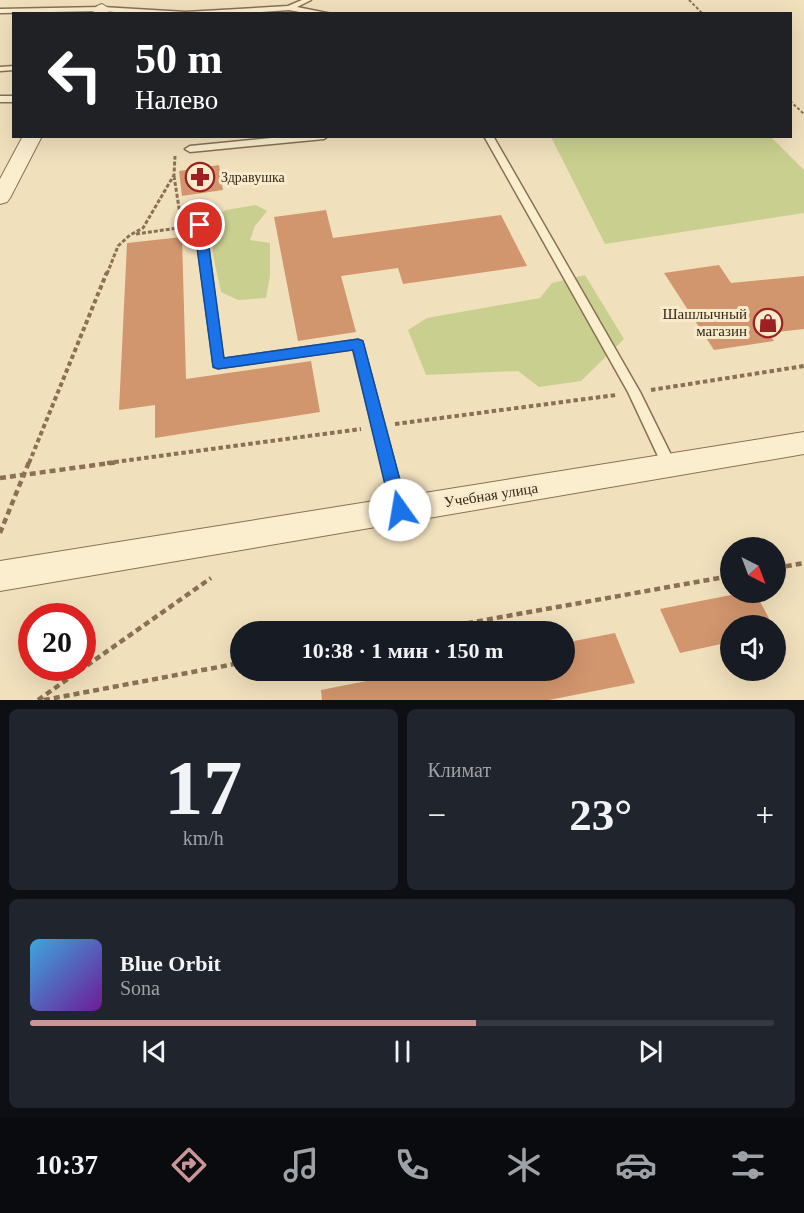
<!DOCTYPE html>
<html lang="ru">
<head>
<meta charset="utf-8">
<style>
  body { margin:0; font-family:"Times New Roman",serif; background:#20242c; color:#f1f3f6; height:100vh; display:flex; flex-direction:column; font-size:22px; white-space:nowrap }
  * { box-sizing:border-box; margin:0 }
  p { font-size:20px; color:#9ea1a6 }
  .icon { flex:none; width:33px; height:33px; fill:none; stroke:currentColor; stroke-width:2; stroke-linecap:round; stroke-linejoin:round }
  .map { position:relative; height:700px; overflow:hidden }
  .sheet { display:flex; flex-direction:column; gap:9px; padding:9px; background:#0d0f14; flex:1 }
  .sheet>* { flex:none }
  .banner { position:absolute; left:12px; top:12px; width:780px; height:126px; border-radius:0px; box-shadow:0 6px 24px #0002; background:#202124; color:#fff; overflow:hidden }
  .needle { width:39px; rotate:138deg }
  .tools { position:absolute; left:720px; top:537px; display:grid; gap:12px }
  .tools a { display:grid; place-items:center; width:66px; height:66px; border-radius:50%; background:#171b24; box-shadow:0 6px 24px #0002; font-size:30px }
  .speed { position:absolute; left:18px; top:603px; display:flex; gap:12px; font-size:30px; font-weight:700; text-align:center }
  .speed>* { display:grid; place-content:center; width:78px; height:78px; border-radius:50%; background:#171b24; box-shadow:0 6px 24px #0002; line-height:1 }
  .speed .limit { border:9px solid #d22; background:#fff; color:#111 }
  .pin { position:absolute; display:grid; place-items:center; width:51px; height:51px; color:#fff; margin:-26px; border:3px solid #fff; border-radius:50%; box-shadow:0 2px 6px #0007 }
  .me { position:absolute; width:66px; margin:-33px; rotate:347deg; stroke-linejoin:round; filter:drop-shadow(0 0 4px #0008) }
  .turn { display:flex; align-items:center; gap:21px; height:126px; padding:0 24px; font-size:27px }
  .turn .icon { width:78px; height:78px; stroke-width:2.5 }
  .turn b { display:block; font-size:42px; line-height:51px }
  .big { font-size:45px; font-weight:600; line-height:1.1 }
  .sheet .card { flex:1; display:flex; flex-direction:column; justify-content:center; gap:9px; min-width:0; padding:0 21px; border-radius:9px; background:#20242c }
  .sheet .dial { align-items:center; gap:0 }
  .dial b { font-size:78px; line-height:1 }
  .song { display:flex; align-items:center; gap:18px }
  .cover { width:72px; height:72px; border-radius:9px; background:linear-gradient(135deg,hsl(200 70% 55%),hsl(280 70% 35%)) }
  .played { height:6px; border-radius:3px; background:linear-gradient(90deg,#cb9497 60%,#363941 60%) }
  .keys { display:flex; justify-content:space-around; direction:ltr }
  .heat { display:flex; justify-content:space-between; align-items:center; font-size:33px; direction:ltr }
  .sheet .tiles { flex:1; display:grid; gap:9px; grid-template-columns:1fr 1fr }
  .card:last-child { grid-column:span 2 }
  .trip { position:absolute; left:230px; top:621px; width:345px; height:60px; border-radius:30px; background:#171b24; box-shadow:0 6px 24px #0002; font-weight:600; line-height:60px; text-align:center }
  .dock { display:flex; height:96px; justify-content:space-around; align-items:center; background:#090b0e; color:#9ea1a6 }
  .dock .icon { width:42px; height:42px }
  .dock .current { color:#cb9497 }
  .dock b { font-size:27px; color:#f1f3f6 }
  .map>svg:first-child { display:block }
</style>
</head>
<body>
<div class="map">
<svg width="804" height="700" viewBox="0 0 804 700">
  <rect width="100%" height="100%" fill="#f1e0bc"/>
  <path fill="#c9d08f" d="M551 137H771L804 170V213L605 244Z
    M256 205 267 211 255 226 250 240 270 243V276L266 298 238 300 221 292 213 255 211 219 226 210Z
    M585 275 624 339 581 381 539 387 518 371 426 375 408 330 427 318 540 298 552 283Z"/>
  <path fill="#d2966e" d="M219 165 223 190 182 196 179 171Z
    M326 210 333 238 501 215 527 266 403 284 398 268 341 276 356 332 298 341 274 217Z
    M182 237 186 379 311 361 320 412 155 438V405L119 410 127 243Z
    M719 265 731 283 804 276V329L768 333 774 341 714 350 664 273Z
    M746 592H755L773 626H730V642L680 653 660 609Z
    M615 633 635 683 549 700H322L321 690 422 670H564V643Z"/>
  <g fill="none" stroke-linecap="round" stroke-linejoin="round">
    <g stroke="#8a7054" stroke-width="3">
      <path id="service" d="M302 0H311L297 7 332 14H311L289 10 232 14H141L102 11 0 13V9L102 7 186 12 288 6Z
        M14 66V70L0 71V67Z
        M0 96H14V102H0Z
        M291 136H328L324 139 190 152 185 149 190 146Z
        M484 136H493L640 392 676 465 674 469 669 470 664 469 628 392Z
        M200 222 205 225 223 359 358 340 362 341 407 510 405 514 400 516 395 514 393 510 353 349 218 368 214 367 195 225Z"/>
    </g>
    <g stroke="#8a7054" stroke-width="2">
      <path id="minor" d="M102 4 110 9 107 14H92L97 6Z
        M23 136H42L10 198 7 202 0 204V179Z
        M804 432V454L0 591V561Z"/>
    </g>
    <path stroke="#8a7054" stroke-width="2" stroke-dasharray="3 2" stroke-linecap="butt" d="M689 0 703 14
      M790 101 804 114"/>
    <path stroke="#8a7054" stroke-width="3" stroke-dasharray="4 2" stroke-linecap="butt" d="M174 176 182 227
      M136 234 185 227
      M107 274 118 246 130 235 143 228 174 175 175 156"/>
    <path stroke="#8a7054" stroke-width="4" stroke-dasharray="4.5 3" stroke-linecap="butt" d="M651 390 804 366
      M395 424 616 395
      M29 463 107 272
      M107 463 361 429"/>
    <path stroke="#8a7054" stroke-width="4.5" stroke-dasharray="6 4" stroke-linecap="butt" d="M0 478 118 462
      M0 533 29 462
      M776 568 804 563
      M418 632 730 576
      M38 700 211 578
      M44 700 240 663"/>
    <use href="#service" fill="#fbeecf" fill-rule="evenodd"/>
    <use href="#minor" fill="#fbeecf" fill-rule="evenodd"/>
  </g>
  <path fill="#1a73e8" stroke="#114b97" stroke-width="1.5" d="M200 221 206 225 224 358 358 339 363 341 408 510 405 515 400 517 394 515 391 510 353 350 218 369 213 367 194 225Z"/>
  <defs>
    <g id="pharmacy-ring" transform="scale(1.5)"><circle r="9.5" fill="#f8ebcc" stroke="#9d2022" stroke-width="1.5"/><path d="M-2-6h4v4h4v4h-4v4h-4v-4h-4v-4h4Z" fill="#9d2022"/></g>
    <g id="shop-ring" transform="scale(1.5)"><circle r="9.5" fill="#f8ebcc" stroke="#9d2022" stroke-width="1.5"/><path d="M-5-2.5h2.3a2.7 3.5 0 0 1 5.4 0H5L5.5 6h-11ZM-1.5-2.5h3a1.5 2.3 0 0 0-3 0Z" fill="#9d2022"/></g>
  </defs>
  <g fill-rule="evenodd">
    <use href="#pharmacy-ring" x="200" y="177"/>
    <use href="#shop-ring" x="768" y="323"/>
  </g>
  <g text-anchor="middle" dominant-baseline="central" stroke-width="6" stroke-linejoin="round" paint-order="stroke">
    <g font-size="14" fill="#38281a" stroke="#f8ebcc" text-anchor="start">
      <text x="221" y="177">Здравушка</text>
    </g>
    <g font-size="15" fill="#38281a" stroke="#f8ebcc" text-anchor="end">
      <text x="747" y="314">Шашлычный<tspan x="747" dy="17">магазин</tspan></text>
    </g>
    <g font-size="15" fill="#38281a" stroke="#f8ebcc">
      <text transform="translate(491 495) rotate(-9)">Учебная улица</text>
    </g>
  </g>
</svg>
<div class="tools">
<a><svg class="needle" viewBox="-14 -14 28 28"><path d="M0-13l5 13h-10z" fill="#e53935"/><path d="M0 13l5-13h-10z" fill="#9ea1a6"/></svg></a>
<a><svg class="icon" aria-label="sound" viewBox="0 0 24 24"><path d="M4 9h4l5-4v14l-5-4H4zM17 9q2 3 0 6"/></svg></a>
</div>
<div class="speed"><div class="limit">20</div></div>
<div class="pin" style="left:200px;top:225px;background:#d93025"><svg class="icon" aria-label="arrive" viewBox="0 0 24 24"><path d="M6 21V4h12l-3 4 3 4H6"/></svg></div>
<svg class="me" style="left:400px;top:510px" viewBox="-20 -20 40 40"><circle r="19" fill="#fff"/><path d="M0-13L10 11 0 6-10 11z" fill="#1a73e8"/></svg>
<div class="trip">10:38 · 1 мин · 150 m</div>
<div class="banner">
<div class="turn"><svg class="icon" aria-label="left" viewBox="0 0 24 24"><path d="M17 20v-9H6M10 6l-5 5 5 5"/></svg><div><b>50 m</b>Налево</div></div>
</div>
</div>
<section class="sheet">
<div class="tiles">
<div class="card dial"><b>17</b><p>km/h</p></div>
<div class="card"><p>Климат</p>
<div class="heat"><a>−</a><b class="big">23°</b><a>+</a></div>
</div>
<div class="card">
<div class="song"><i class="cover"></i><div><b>Blue Orbit</b><p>Sona</p></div></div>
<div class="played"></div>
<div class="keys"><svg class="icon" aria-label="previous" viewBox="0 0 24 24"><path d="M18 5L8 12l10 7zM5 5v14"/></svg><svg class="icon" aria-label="pause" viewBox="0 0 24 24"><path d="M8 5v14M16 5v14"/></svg><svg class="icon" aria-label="next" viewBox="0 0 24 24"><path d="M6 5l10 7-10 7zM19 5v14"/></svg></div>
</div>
</div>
</section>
<nav class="dock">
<b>10:37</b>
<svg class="icon current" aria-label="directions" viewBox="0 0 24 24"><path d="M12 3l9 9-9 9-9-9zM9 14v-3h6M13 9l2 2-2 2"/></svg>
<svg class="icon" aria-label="music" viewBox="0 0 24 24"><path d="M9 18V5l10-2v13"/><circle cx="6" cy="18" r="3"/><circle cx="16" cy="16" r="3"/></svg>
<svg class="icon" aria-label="phone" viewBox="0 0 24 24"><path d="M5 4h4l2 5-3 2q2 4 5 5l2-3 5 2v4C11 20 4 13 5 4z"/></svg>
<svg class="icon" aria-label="climate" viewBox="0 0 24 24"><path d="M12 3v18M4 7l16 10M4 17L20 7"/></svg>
<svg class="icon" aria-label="car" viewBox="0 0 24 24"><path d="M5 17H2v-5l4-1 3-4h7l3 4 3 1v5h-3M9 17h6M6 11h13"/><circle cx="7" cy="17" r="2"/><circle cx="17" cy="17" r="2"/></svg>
<svg class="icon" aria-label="filters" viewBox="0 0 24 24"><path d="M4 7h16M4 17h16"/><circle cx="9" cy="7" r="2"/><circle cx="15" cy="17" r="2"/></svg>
</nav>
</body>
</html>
